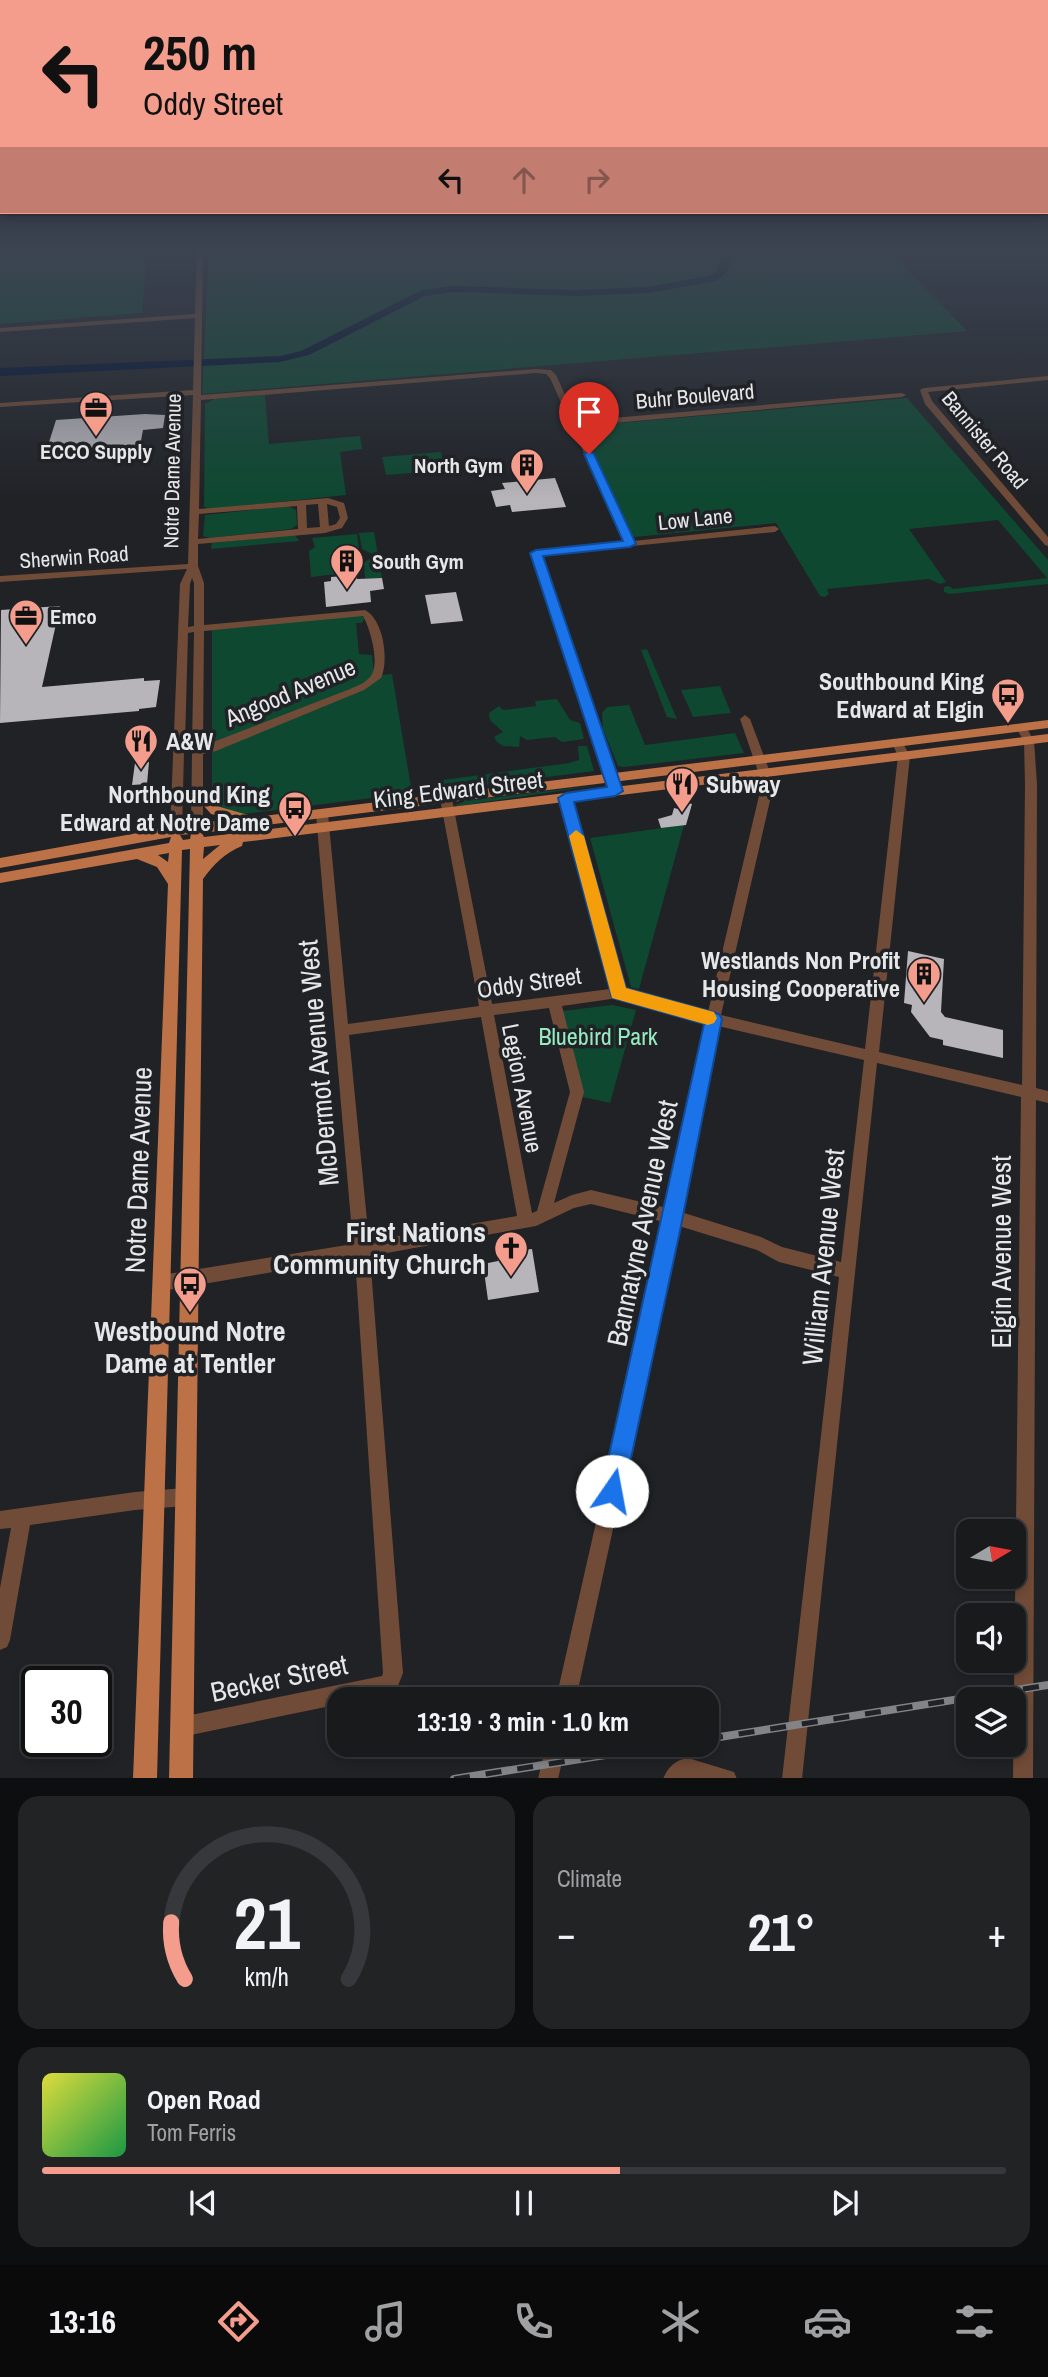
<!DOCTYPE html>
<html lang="en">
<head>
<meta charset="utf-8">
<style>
  body { margin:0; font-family:"Archivo Narrow",sans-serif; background:#212325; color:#f1f3f6; height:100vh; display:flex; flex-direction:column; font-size:26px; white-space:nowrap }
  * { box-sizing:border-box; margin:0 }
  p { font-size:23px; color:#9fa1a3 }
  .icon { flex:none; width:38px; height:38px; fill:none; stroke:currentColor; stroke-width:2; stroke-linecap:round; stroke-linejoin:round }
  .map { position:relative; height:1778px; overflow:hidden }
  .sheet { display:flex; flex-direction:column; gap:18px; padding:18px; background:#0d0e0f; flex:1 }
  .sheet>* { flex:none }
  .banner { position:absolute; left:0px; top:0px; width:1048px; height:214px; box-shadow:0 4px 10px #0003,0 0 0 2px #36383b; background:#f49d8d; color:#111; overflow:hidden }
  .needle { width:46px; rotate:80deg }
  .controls { position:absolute; left:956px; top:1519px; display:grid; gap:14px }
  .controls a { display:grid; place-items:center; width:70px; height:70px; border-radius:14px; background:#181a1c; box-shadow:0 4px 10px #0003,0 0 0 2px #36383b; font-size:35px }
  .speed { position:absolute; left:21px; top:1666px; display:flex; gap:14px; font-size:35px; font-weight:700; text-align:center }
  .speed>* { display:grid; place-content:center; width:91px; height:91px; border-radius:50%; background:#181a1c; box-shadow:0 4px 10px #0003,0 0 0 2px #36383b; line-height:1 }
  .speed .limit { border:4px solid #111; border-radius:10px; background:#fff; color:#111 }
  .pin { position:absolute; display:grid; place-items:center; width:60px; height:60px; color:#fff; margin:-72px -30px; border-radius:50% 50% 50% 0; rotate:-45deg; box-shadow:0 0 7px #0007 }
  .pin .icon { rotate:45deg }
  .me { position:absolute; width:77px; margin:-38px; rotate:12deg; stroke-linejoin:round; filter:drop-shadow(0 0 5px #0008) }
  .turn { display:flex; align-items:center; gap:24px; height:147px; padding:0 28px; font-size:32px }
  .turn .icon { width:91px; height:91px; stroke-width:2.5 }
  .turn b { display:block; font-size:49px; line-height:60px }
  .lanes { display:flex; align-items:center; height:66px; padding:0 28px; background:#0003; justify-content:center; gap:35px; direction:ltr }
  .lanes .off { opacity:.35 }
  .big { font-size:52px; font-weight:800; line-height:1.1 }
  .sheet .card { flex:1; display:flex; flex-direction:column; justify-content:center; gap:10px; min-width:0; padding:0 24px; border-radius:21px; background:#212325 }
  .sheet .dial { align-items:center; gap:0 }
  .dial svg { height:182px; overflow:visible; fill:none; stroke:#36383b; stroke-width:7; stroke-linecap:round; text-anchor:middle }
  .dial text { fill:#f1f3f6; stroke:none }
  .song { display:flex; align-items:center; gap:21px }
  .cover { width:84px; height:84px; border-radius:10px; background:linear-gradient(135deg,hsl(60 70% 55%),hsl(140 70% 35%)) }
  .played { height:7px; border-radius:4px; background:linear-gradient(90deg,#f49d8d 60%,#36383b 60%) }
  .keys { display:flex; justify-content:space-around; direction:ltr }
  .heat { display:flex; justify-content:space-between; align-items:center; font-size:38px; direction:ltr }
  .sheet .tiles { flex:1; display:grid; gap:18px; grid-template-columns:1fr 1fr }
  .card:last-child { grid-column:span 2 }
  .trip { position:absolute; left:327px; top:1687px; width:392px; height:70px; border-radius:21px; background:#181a1c; box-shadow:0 4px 10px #0003,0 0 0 2px #36383b; font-weight:800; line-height:70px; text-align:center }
  .tabs { display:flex; height:112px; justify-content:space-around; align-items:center; background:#0a0a0b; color:#9fa1a3 }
  .tabs .icon { width:49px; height:49px }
  .tabs .selected { color:#f49d8d }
  .tabs b { font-size:32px; color:#f1f3f6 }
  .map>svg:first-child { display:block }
</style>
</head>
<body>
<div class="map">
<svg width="1048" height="1779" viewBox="0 0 1048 1779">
  <rect width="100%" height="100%" fill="#202226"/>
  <path fill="#0e4831" d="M0 251H147L142 313 0 324Z
    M209 251H888L967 331 202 394Z
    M265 395 269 444 360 436 362 449 340 452 346 495 212 509 204 507 205 404 214 399Z
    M907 398 1048 560V584L950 594 944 592V587L949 586 953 589 1047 578 998 520 909 529 946 582 940 584 929 579 827 589 829 594 825 597 820 596 776 523 635 537 631 535 581 429 584 426Z
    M441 452 445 470 386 475 382 457Z
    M287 506 296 510 297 525 291 529 210 538 203 536 205 515Z
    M374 532 382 578H365L364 563 374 555 362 549 359 533Z
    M357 534 362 571 311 577 309 551 315 547 312 538Z
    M295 535 299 541 211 549 212 543Z
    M359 615 365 618 362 623H356L359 654 372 655 374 672 371 676 392 674 412 793 220 817 212 814V630Z
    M647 649 677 719 667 717 641 650Z
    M720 686 731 713 693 717 681 690Z
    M557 699 570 720 580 723 584 739 562 742 555 737 527 740 520 736 519 747 503 746 497 742 494 737 503 732 490 720 489 713 499 706 503 710 536 706 535 701Z
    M629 705 645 745 735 733 744 753 624 767 618 766 603 729 602 713 607 707Z
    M578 746H587L594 771 444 790 443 780 569 763 579 760Z
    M599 785 452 807 465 801Z
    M684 825 639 989 631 987 590 838Z
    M612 1005 636 1010 610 1103 583 1097 562 1011Z"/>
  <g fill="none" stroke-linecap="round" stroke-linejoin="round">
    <path fill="#001030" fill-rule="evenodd" d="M725 251H735L727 272 716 281 648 293 575 296 453 292 425 296 309 355 280 362 0 376V368L280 356 301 351 422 290 453 286 575 290 648 287 709 276 717 270Z"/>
  </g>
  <path fill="#b7b5b9" d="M145 414 165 415 163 428 143 430 140 446 46 452 56 420Z
    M555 478 566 507 512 512 510 505 496 507 491 491 505 489 502 483Z
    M357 575V579L382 578 384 589 370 591 371 602 326 607 324 582 331 581V577Z
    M456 592 463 621 431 624 425 595Z
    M60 606 42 687 144 678V681L160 680 156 707 139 709V711L0 723 1 610Z
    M149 762 147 784 132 785 135 763Z
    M680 801 692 804 686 825 661 828 658 819 672 815 674 808 678 809Z
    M908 951 944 959 941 1012 945 1017 1003 1030V1058L943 1045V1040L930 1037 911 1012 912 1005 904 1003Z
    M532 1249 539 1292 488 1300 483 1264 498 1261 497 1253Z"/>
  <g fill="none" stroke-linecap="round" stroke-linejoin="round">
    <path fill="#704b37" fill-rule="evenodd" d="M197 251H203L201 395 536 369 551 370 556 375 577 421 902 393 906 395 902 397 580 426 633 541 775 526 779 529 775 532 541 555 621 791 615 795 609 791 531 553 536 550 624 541 550 378 546 374 536 373 201 400 199 509 328 498 344 503 348 518 342 528 325 533 198 544V566L204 583V625L365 610C384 620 389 661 381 678L364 690 216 751 203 754V828L197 832 191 828 192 753 184 752 182 831 176 835 170 831 180 584 187 569 0 582V576L188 564 193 395 0 407V403L193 390 195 318 0 332V328L195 314ZM318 504 320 527 307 528 306 505ZM327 504 337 507 340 518 336 524 329 526ZM297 506 298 529 198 539 199 514ZM192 578 194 583V626L188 627 190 584ZM363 616C370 628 381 665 370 677 365 683 357 686 350 689L203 746 204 631ZM194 632 192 746 185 744 188 633Z
      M1048 376V380L928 392 932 401 1048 537V546L1045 545 925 404 920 390 924 388Z
      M745 715 750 719 774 783 721 1015 865 1049 898 756 892 743 897 739 901 740 910 756 879 1052 1022 1085 1025 784 1024 741 1016 728 1017 725H1025L1034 741 1037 784 1036 1088 1048 1091V1103L1036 1100 1033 1779H1013L1021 1097 877 1063 802 1779H782L839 1277 779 1262 757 1250 679 1226 576 1699H556L664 1222 591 1204 574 1208 536 1226 370 1256 403 1673 396 1691 363 1699H340V1704L181 1737 174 1734 171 1727 174 1720 181 1717 382 1676 383 1673 355 1258 162 1291 156 1289 154 1283 156 1277 162 1275 353 1244 316 814 322 810 328 814 348 1024 479 1006 440 799 446 795 452 799 492 1004 610 989 560 798 566 794 572 798 624 989 708 1012 762 783 740 719ZM618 998 706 1023 667 1208 591 1190 572 1195 554 1203 584 1092 562 1006ZM549 1008 570 1092 537 1211 532 1213 494 1015ZM481 1017 517 1216 369 1241 349 1035ZM718 1026 864 1060 841 1262 782 1247 761 1237 681 1212Z
      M185 1488 191 1491 194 1497 191 1503 185 1506 135 1510 30 1525 10 1640 7 1647 0 1650V1588L11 1528 0 1529V1511L135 1492Z
      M546 1745H566L558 1779H538Z
      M688 1758 734 1772 737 1779H663C668 1767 675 1760 688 1758Z"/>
    <path fill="#bd7146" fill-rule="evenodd" d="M1048 720V728L202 833 204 837 1048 734V742L243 842 242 846C225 853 214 864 203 879L193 1779H169L190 849 182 850 157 1779H133L168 884 157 867 137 859 0 883V873L169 843 171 837 0 868V858L176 826 233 819 211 814 191 791 197 786 202 788 220 807 255 817ZM191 834 190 839 183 840 180 835ZM220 845 203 859 204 847ZM169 853 168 862 158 855Z"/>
    <g stroke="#828487" stroke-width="8">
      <path id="rail" d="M707 1739 1048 1685
        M454 1779 669 1745"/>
    </g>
    <use href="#rail" stroke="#202226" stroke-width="5" stroke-dasharray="16" stroke-linecap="butt"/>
  </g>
  <linearGradient id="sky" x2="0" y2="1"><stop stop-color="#121315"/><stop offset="0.5" stop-color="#3c4452"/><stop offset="1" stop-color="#3c4452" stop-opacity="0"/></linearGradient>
  <rect width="1048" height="500" fill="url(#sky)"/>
  <path fill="#1a73e8" stroke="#114b97" stroke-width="2" d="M589 451 594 454 636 544 630 547 543 556 623 791 615 796 574 802 626 988 713 1012 719 1014 722 1019 680 1231 624 1491 620 1499 612 1503 604 1499 601 1491 704 1024 612 998 558 798 566 793 607 787 530 553 536 550 623 541 584 454Z"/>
  <path fill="#f59e0b" d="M576 830 584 836 626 988 714 1012 717 1018 714 1023 708 1025 612 998 569 836Z"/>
  <defs>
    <g id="office-pin" transform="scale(1.75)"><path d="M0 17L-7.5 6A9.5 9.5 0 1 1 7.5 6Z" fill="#f49d8d" stroke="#202226"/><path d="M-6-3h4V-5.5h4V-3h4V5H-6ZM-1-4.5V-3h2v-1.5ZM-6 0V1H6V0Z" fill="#111"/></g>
    <g id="building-pin" transform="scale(1.75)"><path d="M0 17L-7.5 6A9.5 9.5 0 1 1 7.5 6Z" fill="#f49d8d" stroke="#202226"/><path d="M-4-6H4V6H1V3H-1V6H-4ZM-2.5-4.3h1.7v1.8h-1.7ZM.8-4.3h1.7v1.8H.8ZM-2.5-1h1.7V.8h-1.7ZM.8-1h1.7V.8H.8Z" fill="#111"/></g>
    <g id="bus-pin" transform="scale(1.75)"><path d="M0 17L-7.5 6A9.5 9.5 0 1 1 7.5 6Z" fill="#f49d8d" stroke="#202226"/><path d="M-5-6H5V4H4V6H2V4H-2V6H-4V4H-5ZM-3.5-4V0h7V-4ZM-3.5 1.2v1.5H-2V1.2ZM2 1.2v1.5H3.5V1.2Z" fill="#111"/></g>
    <g id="restaurant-pin" transform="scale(1.75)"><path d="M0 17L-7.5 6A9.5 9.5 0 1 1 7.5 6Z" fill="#f49d8d" stroke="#202226"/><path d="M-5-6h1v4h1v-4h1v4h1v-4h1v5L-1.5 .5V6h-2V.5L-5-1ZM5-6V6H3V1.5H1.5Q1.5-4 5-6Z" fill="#111"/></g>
    <g id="church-pin" transform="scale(1.75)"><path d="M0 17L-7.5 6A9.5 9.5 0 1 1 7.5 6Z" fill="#f49d8d" stroke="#202226"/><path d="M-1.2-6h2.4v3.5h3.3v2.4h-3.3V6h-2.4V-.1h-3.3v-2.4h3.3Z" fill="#111"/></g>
  </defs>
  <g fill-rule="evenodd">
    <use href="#office-pin" x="96" y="408"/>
    <use href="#building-pin" x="527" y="465"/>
    <use href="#building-pin" x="347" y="561"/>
    <use href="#office-pin" x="26" y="616"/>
    <use href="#bus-pin" x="1008" y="695"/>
    <use href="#restaurant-pin" x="141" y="741"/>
    <use href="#restaurant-pin" x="682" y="784"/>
    <use href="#bus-pin" x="295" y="808"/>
    <use href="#building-pin" x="924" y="974"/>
    <use href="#church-pin" x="511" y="1248"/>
    <use href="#bus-pin" x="190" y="1284"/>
  </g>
  <g text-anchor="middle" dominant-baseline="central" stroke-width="7" stroke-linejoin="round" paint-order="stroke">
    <g font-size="21" fill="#e5e7e9" stroke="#202226">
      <text transform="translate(695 396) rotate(-5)">Buhr Boulevard</text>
      <text transform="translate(985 440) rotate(50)">Bannister Road</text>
      <text transform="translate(172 471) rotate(-89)">Notre Dame Avenue</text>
      <text transform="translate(695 519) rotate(-6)">Low Lane</text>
      <text transform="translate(74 557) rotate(-4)">Sherwin Road</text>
    </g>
    <g font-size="21" font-weight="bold" fill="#e5e7e9" stroke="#202226" text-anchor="start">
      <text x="96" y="451" text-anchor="middle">ECCO Supply</text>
      <text x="503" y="465" text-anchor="end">North Gym</text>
      <text x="372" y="561">South Gym</text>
      <text x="50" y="616">Emco</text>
    </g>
    <g font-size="24" font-weight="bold" fill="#e5e7e9" stroke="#202226" text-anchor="end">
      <text x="984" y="681">Southbound King<tspan x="984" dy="28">Edward at Elgin</tspan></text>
      <text x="166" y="741" text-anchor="start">A&amp;W</text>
      <text x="706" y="784" text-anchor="start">Subway</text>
      <text x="270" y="794">Northbound King<tspan x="270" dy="28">Edward at Notre Dame</tspan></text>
      <text x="900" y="960">Westlands Non Profit<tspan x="900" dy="28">Housing Cooperative</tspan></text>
    </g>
    <g font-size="24" fill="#e5e7e9" stroke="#202226">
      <text transform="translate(290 692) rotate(-23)">Angood Avenue</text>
      <text transform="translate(458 789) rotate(-7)">King Edward Street</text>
      <text transform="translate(529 982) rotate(-8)">Oddy Street</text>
      <text transform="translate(523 1088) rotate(79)">Legion Avenue</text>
    </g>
    <g font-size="24" fill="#96ebc2" stroke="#202226">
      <text x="598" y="1036">Bluebird Park</text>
    </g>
    <g font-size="28" fill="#e5e7e9" stroke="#202226">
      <text transform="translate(318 1063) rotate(-95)">McDermot Avenue West</text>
      <text transform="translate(138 1170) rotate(-88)">Notre Dame Avenue</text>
      <text transform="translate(642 1223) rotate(-78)">Bannatyne Avenue West</text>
      <text transform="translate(1001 1252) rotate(-90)">Elgin Avenue West</text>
      <text transform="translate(823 1257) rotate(-84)">William Avenue West</text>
      <text transform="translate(279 1678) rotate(-12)">Becker Street</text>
    </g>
    <g font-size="28" font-weight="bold" fill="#e5e7e9" stroke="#202226" text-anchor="end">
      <text x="486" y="1232">First Nations<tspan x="486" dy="32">Community Church</tspan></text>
      <text x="190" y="1331" text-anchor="middle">Westbound Notre<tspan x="190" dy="32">Dame at Tentler</tspan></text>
    </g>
  </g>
</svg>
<div class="controls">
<a><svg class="needle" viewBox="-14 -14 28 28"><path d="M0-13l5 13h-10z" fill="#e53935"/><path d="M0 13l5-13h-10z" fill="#9fa1a3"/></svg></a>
<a><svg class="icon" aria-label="sound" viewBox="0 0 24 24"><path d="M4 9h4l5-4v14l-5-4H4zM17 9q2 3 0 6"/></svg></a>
<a><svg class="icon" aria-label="layers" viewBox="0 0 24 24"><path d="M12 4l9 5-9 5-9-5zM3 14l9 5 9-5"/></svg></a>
</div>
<div class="speed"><div class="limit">30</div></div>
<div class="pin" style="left:589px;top:454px;background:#d93025"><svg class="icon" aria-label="arrive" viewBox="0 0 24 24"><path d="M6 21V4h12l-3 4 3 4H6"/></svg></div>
<svg class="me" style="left:612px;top:1491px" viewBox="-20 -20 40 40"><circle r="19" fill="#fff"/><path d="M0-13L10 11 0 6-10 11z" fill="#1a73e8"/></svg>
<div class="trip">13:19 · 3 min · 1.0 km</div>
<div class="banner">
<div class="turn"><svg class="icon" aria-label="left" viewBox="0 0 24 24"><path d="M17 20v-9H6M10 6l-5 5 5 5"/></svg><div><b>250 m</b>Oddy Street</div></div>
<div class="lanes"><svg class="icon" aria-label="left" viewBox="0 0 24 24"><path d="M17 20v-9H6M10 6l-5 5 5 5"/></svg><svg class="icon off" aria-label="ahead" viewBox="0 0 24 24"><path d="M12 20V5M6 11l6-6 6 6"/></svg><svg class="icon off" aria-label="right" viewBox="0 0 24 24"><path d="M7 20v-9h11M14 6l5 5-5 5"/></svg></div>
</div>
</div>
<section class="sheet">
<div class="tiles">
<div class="card dial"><svg viewBox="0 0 100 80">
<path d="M14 69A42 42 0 1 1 86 69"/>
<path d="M14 69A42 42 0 0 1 8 44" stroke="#f49d8d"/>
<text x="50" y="56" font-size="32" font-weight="700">21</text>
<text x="50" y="72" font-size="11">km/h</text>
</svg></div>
<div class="card"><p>Climate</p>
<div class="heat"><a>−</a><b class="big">21°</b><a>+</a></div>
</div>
<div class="card">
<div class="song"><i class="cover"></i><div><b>Open Road</b><p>Tom Ferris</p></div></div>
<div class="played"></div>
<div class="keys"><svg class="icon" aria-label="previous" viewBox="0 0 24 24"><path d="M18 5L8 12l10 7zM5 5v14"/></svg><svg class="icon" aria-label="pause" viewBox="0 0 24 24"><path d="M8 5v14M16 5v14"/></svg><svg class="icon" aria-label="next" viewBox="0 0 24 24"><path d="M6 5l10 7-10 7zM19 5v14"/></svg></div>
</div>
</div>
</section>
<nav class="tabs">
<b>13:16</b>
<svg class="icon selected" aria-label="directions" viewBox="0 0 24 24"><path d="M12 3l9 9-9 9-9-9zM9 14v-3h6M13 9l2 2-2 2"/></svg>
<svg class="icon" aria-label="music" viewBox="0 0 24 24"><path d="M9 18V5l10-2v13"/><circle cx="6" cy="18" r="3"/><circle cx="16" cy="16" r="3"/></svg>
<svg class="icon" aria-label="phone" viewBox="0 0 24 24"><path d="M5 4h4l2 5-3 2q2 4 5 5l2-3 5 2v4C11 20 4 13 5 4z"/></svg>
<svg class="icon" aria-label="climate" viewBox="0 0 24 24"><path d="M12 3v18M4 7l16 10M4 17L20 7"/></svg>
<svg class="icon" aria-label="car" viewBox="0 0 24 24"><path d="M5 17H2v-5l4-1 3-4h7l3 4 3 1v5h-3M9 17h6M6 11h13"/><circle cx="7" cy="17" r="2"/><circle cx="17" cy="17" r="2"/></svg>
<svg class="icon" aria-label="filters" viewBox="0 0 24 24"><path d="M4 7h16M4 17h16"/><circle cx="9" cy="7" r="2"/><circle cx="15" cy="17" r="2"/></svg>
</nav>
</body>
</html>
